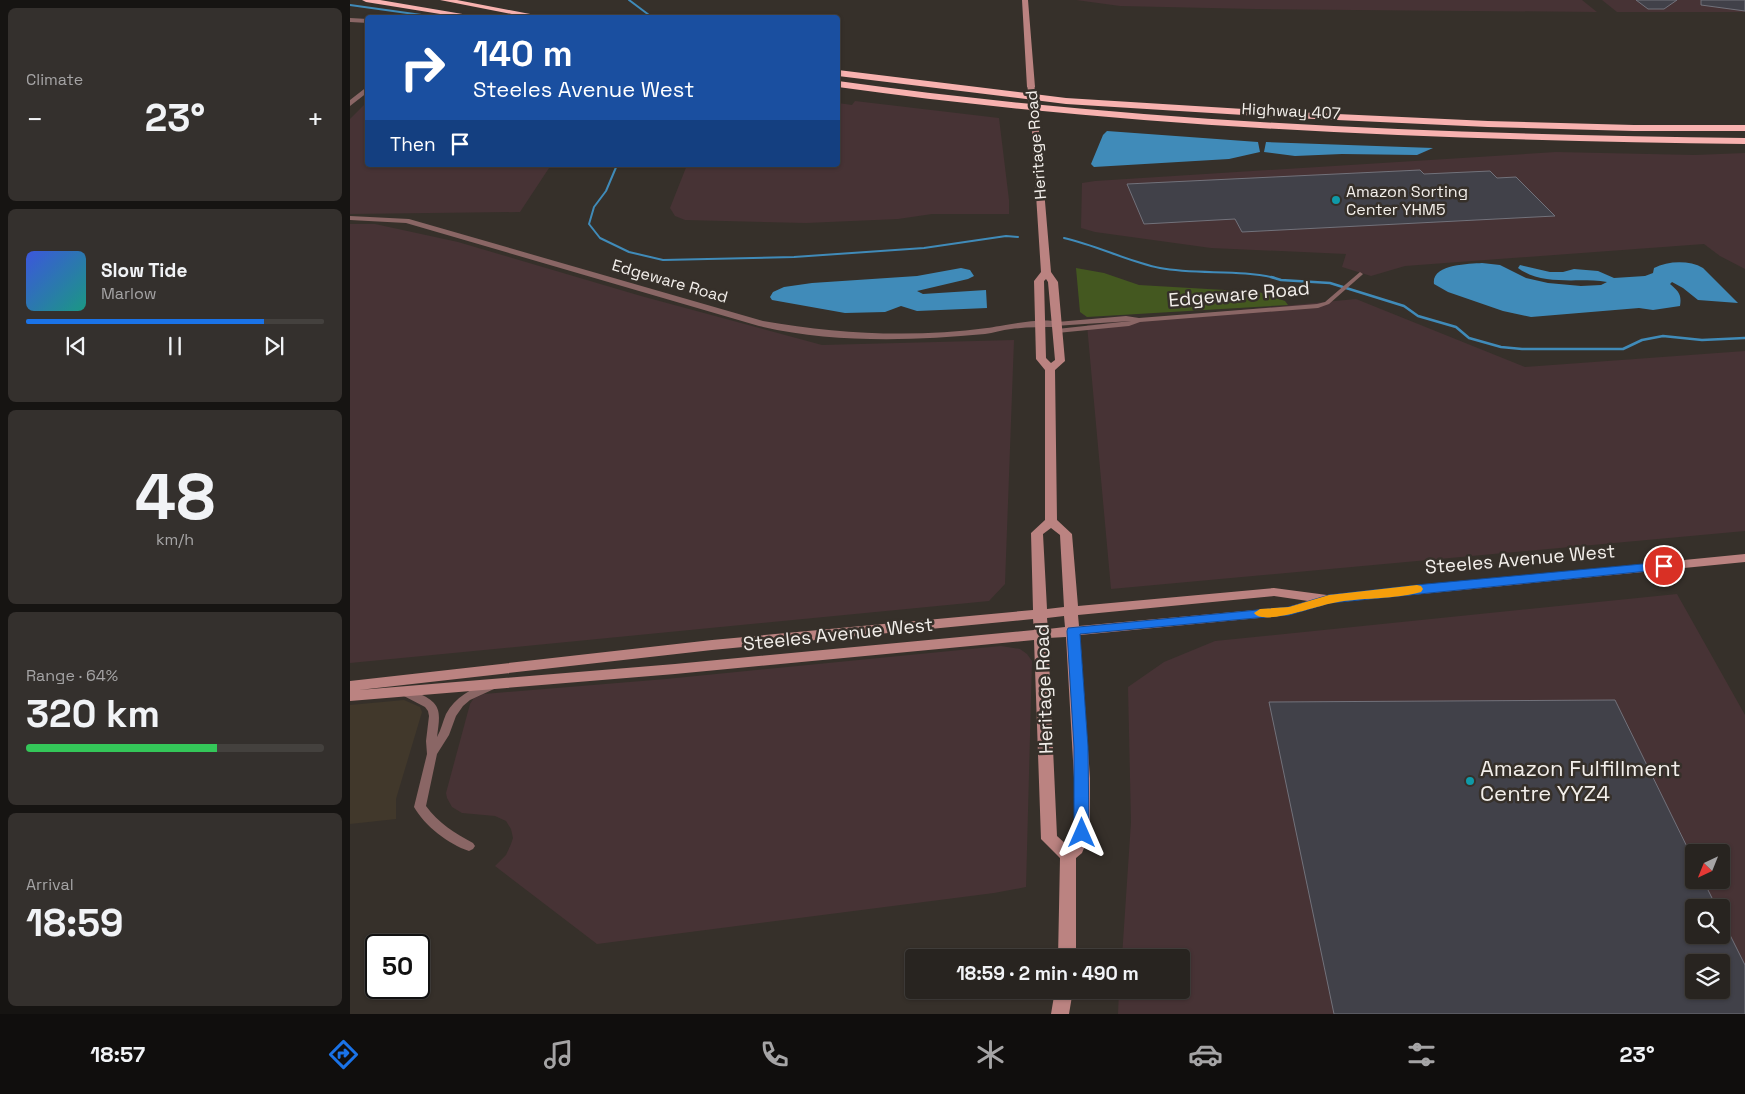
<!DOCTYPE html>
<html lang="en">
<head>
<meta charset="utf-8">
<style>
  body { margin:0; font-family:"Space Grotesk",sans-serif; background:#34302d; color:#f1f3f6; height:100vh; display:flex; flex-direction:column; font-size:19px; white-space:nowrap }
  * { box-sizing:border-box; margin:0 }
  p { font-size:16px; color:#a5a4a5 }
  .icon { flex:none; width:28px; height:28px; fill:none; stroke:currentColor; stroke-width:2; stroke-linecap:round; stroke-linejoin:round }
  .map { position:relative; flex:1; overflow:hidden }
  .side { display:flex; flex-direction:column; gap:8px; padding:8px; background:#161412; width:350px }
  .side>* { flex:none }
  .top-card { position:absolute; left:15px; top:15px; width:475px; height:152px; border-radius:5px; box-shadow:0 1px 4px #0004,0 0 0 1px #44413e; background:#1a4fa0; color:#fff; overflow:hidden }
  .needle { width:32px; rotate:223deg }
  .tools { position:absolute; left:1335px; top:844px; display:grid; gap:10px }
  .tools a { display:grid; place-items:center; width:45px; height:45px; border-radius:5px; background:#282420; box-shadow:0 1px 4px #0004,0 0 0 1px #44413e; font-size:25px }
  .speed { position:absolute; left:15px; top:934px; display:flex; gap:10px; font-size:25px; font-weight:700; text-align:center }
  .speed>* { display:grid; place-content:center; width:65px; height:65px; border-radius:50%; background:#282420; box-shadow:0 1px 4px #0004,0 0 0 1px #44413e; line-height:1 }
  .speed .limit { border:2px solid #111; border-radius:8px; background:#fff; color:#111 }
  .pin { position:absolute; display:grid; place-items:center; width:42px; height:42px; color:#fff; margin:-21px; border:2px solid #fff; border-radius:50%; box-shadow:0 1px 5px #0007 }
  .me { position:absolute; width:55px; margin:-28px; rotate:0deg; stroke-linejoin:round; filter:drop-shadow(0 0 4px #0008) }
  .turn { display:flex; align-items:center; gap:18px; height:105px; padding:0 25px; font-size:22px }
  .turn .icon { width:65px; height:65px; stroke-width:2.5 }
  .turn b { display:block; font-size:35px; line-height:42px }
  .then { display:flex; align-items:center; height:48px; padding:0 25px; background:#0003; gap:10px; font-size:19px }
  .big { font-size:38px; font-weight:700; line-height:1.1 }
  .side .tile { flex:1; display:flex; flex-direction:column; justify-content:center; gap:8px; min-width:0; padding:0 18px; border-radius:8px; background:#34302d }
  .side .dial { align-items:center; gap:0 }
  .dial b { font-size:65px; line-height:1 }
  .song { display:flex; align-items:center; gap:15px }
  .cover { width:60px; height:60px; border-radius:8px; background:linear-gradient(135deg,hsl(230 70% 55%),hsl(170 70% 35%)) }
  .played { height:5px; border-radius:2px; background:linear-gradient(90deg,#1a73e8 80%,#44413e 80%) }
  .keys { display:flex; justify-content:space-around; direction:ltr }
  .heat { display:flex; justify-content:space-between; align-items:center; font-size:28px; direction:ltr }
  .charge { height:8px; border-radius:4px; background:linear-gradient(90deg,#34c759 64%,#44413e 0) }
  .trip { position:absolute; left:555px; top:949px; width:285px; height:50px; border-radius:5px; background:#282420; box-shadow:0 1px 4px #0004,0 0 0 1px #44413e; font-weight:700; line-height:50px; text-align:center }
  .tab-bar { display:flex; height:80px; justify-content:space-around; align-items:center; background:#100e0d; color:#a5a4a5 }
  .tab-bar .icon { width:35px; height:35px }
  .tab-bar .selected { color:#1a73e8 }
  .tab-bar b { font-size:22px; color:#f1f3f6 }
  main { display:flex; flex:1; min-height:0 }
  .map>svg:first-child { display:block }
</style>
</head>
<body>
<main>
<section class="side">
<div class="tile"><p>Climate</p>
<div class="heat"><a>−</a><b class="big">23°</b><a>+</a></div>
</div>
<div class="tile">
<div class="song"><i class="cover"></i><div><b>Slow Tide</b><p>Marlow</p></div></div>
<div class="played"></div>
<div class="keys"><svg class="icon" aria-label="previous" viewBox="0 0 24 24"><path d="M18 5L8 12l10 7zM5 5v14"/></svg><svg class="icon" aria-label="pause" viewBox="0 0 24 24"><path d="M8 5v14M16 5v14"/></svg><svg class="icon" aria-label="next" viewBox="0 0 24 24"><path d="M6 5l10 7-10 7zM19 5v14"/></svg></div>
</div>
<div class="tile dial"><b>48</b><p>km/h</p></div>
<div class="tile"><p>Range · 64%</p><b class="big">320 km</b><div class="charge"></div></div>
<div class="tile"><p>Arrival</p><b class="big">18:59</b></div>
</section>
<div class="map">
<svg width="1395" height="1014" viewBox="0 0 1395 1014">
  <rect width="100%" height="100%" fill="#36302a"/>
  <path fill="#41382b" d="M54 700 70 707 72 712 46 799V819L0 824V705Z"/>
  <path fill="#473335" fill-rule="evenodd" d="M726 0H1232L1247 12 905 9 770 6Z
    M1252 0H1395V12H1267Z
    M505 101 649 118 659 200V214H582L548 219 456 223 335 220 325 216 320 208 337 165H488V103L502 105Z
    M17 102 18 165H201L170 212 0 214V119Z
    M1206 152 1345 155 1395 153V269L1370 256 1354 244 1055 266 1021 276 992 267 996 254 861 248 745 232 731 228 732 183 745 181Z
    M0 224H25L108 242 291 296 472 345 664 340 655 584 639 601 0 663Z
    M1006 299 1175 367 1395 351V531L761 589 737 325Z
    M1327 594 1395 715V1014H768L769 990H831V958L772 957 781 822 778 687 814 662 865 641ZM1344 852H1371V880H1344ZM1344 908H1371V935H1344ZM1344 962H1371V990H1344Z
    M651 646 670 649 677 654 682 661 676 887 644 893 247 944 145 866 156 855 161 844 163 838 161 829 156 821 145 816 112 813 102 807 97 798 96 793 120 704 124 698 134 694 316 679Z"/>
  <path fill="#445820" d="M726 268 754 273 789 285 909 292 935 301 938 305 737 317 730 312Z"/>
  <path fill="#408bb9" d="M757 131 908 142 910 152 879 159 744 167 741 164 753 135Z
    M916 142 1083 148 1067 155 992 154 945 156 914 152Z
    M1132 263 1150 265 1176 278 1198 283 1231 286 1251 285 1257 282C1227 277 1194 287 1168 268L1170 265 1200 272H1213L1224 269 1248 271 1264 278 1295 276 1303 273 1304 268C1318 261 1339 260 1353 268L1388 303 1348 300 1333 288 1322 282 1320 284C1328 291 1332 294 1330 306L1303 310 1289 308 1181 317 1153 311 1098 292 1084 284C1081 264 1119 264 1132 263Z
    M611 268 620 270 624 276 618 279 567 291 573 294 636 290 637 308 567 311 551 306 535 312 495 313 422 300 420 297 423 292 434 287 462 283 567 276Z"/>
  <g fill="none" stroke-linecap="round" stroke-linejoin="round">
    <path stroke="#408bb9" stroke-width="2" d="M279 0 303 18
      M0 5 93 18
      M267 165 256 191 244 207 239 224 250 238 279 252 313 260 444 257 574 248 656 236 668 237
      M714 238C746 245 779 262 810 268 847 275 890 269 925 278"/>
    <path stroke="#408bb9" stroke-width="2.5" d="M921 277 931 280 980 283 1054 306 1068 316 1106 327 1119 338 1151 347 1172 349H1273L1292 340 1313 336 1352 340 1395 338"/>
  </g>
  <path fill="#414149" stroke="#72727b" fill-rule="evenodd" d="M1286 0H1327L1314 9H1298Z
    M1351 0H1395V11L1351 5Z
    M1070 170 1074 174 1140 171 1147 178 1166 177 1205 216 892 232 885 219 794 224 777 184Z
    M1265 700 1344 861V880H1353L1367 908H1344V935H1371V917L1395 965V1014H984L919 702ZM1344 962H1371V990H1344Z"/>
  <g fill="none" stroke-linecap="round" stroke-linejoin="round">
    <path fill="#8a6665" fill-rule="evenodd" d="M1010 272 1013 274 1012 275 979 304 968 308 790 322 779 326 707 333 703 331 707 329 781 321 704 326 703 324 707 322 776 316 789 318 967 304 975 302Z
      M140 682 144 683 145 686 144 689 120 700 113 706 106 716 99 735 87 754 76 806C88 823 105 833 123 843L125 846 123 849 119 851C98 844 75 826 64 807L77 754 76 741 79 716 78 711 75 707 52 695 51 692 52 689C58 688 62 691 68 693 93 704 90 713 87 737 91 730 93 721 96 714 105 697 122 688 140 682Z"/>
    <path fill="#8a6665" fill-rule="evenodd" d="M0 18 18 19V23L0 22Z
      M18 86V92L0 106V100Z
      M0 216 59 219 413 321C486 334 563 338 637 328 652 326 701 315 712 324L707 327C692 327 676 327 661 329 652 330 643 333 635 334 561 341 481 343 409 326L56 223 0 220Z"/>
    <path fill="#bb8381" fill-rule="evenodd" d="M672 0H678L685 87 681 89 677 87Z
      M681 117 688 119 701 272 708 282 715 361 705 370 707 520 722 534 728 606 924 588 977 595 1395 554V562L980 603 939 615 730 635 740 778V833L732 853 726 858V958H708L710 858 691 839 684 640 325 674 0 701V681L362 640 683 610 681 533 695 520V370L686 359 684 281 691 272ZM696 279 698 282 705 360 701 363 696 358 694 281ZM701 528 710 535 714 607 697 609 693 534ZM924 596 958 601 938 607 729 626 728 615ZM714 616 715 627 698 629 697 618ZM683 619 684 630 325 664 9 690 362 650ZM716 637 724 778V833L718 846 707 836 698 638Z
      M705 990H723L719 1014H701Z"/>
    <path fill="#f8b2b0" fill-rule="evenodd" d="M12 0H30L136 18H115L16 2Z
      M90 0H107L201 18H182Z
      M488 70 716 98 944 112 1138 121 1284 125H1395V131H1284L1138 127 944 118 716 104 488 76Z
      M488 81C788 123 1092 134 1395 138V144C1092 140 788 129 488 87Z"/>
    <path stroke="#bb8381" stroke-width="7" d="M681 87 684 119"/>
  </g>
  <path fill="#1a73e8" stroke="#114b97" d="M1314 562 1320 566 1318 569 980 603 939 615 730 634 738 747 739 833 737 837 732 839 726 837 724 833V747L717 631 718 628 939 607 979 595 1076 584Z"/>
  <path fill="#f59e0b" d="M1067 585 1071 586 1073 589 1071 592C1039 601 1003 596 971 606 958 609 912 625 904 613L910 609 939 607 979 595Z"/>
  <g fill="#0f9aa8" stroke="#36302a" stroke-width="2">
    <circle cx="986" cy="200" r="5"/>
    <circle cx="1120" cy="781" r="5"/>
  </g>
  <g text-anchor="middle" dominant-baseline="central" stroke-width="5" stroke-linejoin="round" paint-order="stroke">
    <g font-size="16" fill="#f3efeb" stroke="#36302a">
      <text transform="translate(941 111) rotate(3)">Highway 407</text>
      <text transform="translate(686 145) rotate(-95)">Heritage Road</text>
      <text transform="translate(320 281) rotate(16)">Edgeware Road</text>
    </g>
    <g font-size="16" fill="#f3efeb" stroke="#36302a" text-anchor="start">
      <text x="996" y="191">Amazon Sorting<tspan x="996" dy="18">Center YHM5</tspan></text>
    </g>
    <g font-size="19" fill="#f3efeb" stroke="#36302a">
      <text transform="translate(889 294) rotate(-5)">Edgeware Road</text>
      <text transform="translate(1170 559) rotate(-5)">Steeles Avenue West</text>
      <text transform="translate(488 634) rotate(-6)">Steeles Avenue West</text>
      <text transform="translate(694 689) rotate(-92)">Heritage Road</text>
    </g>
    <g font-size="22" fill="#f3efeb" stroke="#36302a" text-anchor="start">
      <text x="1130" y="768">Amazon Fulfillment<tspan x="1130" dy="25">Centre YYZ4</tspan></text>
    </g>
  </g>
</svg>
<div class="tools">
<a><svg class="needle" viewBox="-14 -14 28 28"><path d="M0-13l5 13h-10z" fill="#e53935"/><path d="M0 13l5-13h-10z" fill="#a5a4a5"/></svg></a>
<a><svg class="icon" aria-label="search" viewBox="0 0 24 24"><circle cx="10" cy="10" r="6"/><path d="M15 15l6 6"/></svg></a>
<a><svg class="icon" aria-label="layers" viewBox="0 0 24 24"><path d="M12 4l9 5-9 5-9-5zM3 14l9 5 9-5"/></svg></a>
</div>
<div class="speed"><div class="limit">50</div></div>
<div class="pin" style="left:1314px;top:566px;background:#d93025"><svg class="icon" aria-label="arrive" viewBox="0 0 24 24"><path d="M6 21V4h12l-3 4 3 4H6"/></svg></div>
<svg class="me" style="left:732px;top:833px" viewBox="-20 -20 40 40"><path d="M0-17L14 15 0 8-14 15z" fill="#1a73e8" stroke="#fff" stroke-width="4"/></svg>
<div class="trip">18:59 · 2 min · 490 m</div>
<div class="top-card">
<div class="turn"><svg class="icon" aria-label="right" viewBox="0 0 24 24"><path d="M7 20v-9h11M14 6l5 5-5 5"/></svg><div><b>140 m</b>Steeles Avenue West</div></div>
<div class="then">Then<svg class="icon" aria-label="arrive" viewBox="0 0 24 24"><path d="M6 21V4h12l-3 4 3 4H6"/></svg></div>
</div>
</div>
</main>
<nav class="tab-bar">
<b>18:57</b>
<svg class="icon selected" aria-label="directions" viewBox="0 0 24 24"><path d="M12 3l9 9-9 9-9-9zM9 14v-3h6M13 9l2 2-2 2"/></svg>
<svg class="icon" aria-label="music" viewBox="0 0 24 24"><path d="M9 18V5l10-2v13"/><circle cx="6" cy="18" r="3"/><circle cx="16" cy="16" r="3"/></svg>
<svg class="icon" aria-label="phone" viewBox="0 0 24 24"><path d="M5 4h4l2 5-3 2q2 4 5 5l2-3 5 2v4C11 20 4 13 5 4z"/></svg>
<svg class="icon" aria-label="climate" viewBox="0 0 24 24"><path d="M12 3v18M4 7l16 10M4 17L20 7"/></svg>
<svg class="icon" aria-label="car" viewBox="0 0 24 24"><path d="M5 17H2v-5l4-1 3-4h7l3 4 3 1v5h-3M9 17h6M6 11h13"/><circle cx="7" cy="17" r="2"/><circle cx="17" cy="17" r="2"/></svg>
<svg class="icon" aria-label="filters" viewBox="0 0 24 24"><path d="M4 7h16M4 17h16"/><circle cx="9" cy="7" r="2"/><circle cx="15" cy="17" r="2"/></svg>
<b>23°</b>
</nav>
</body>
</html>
